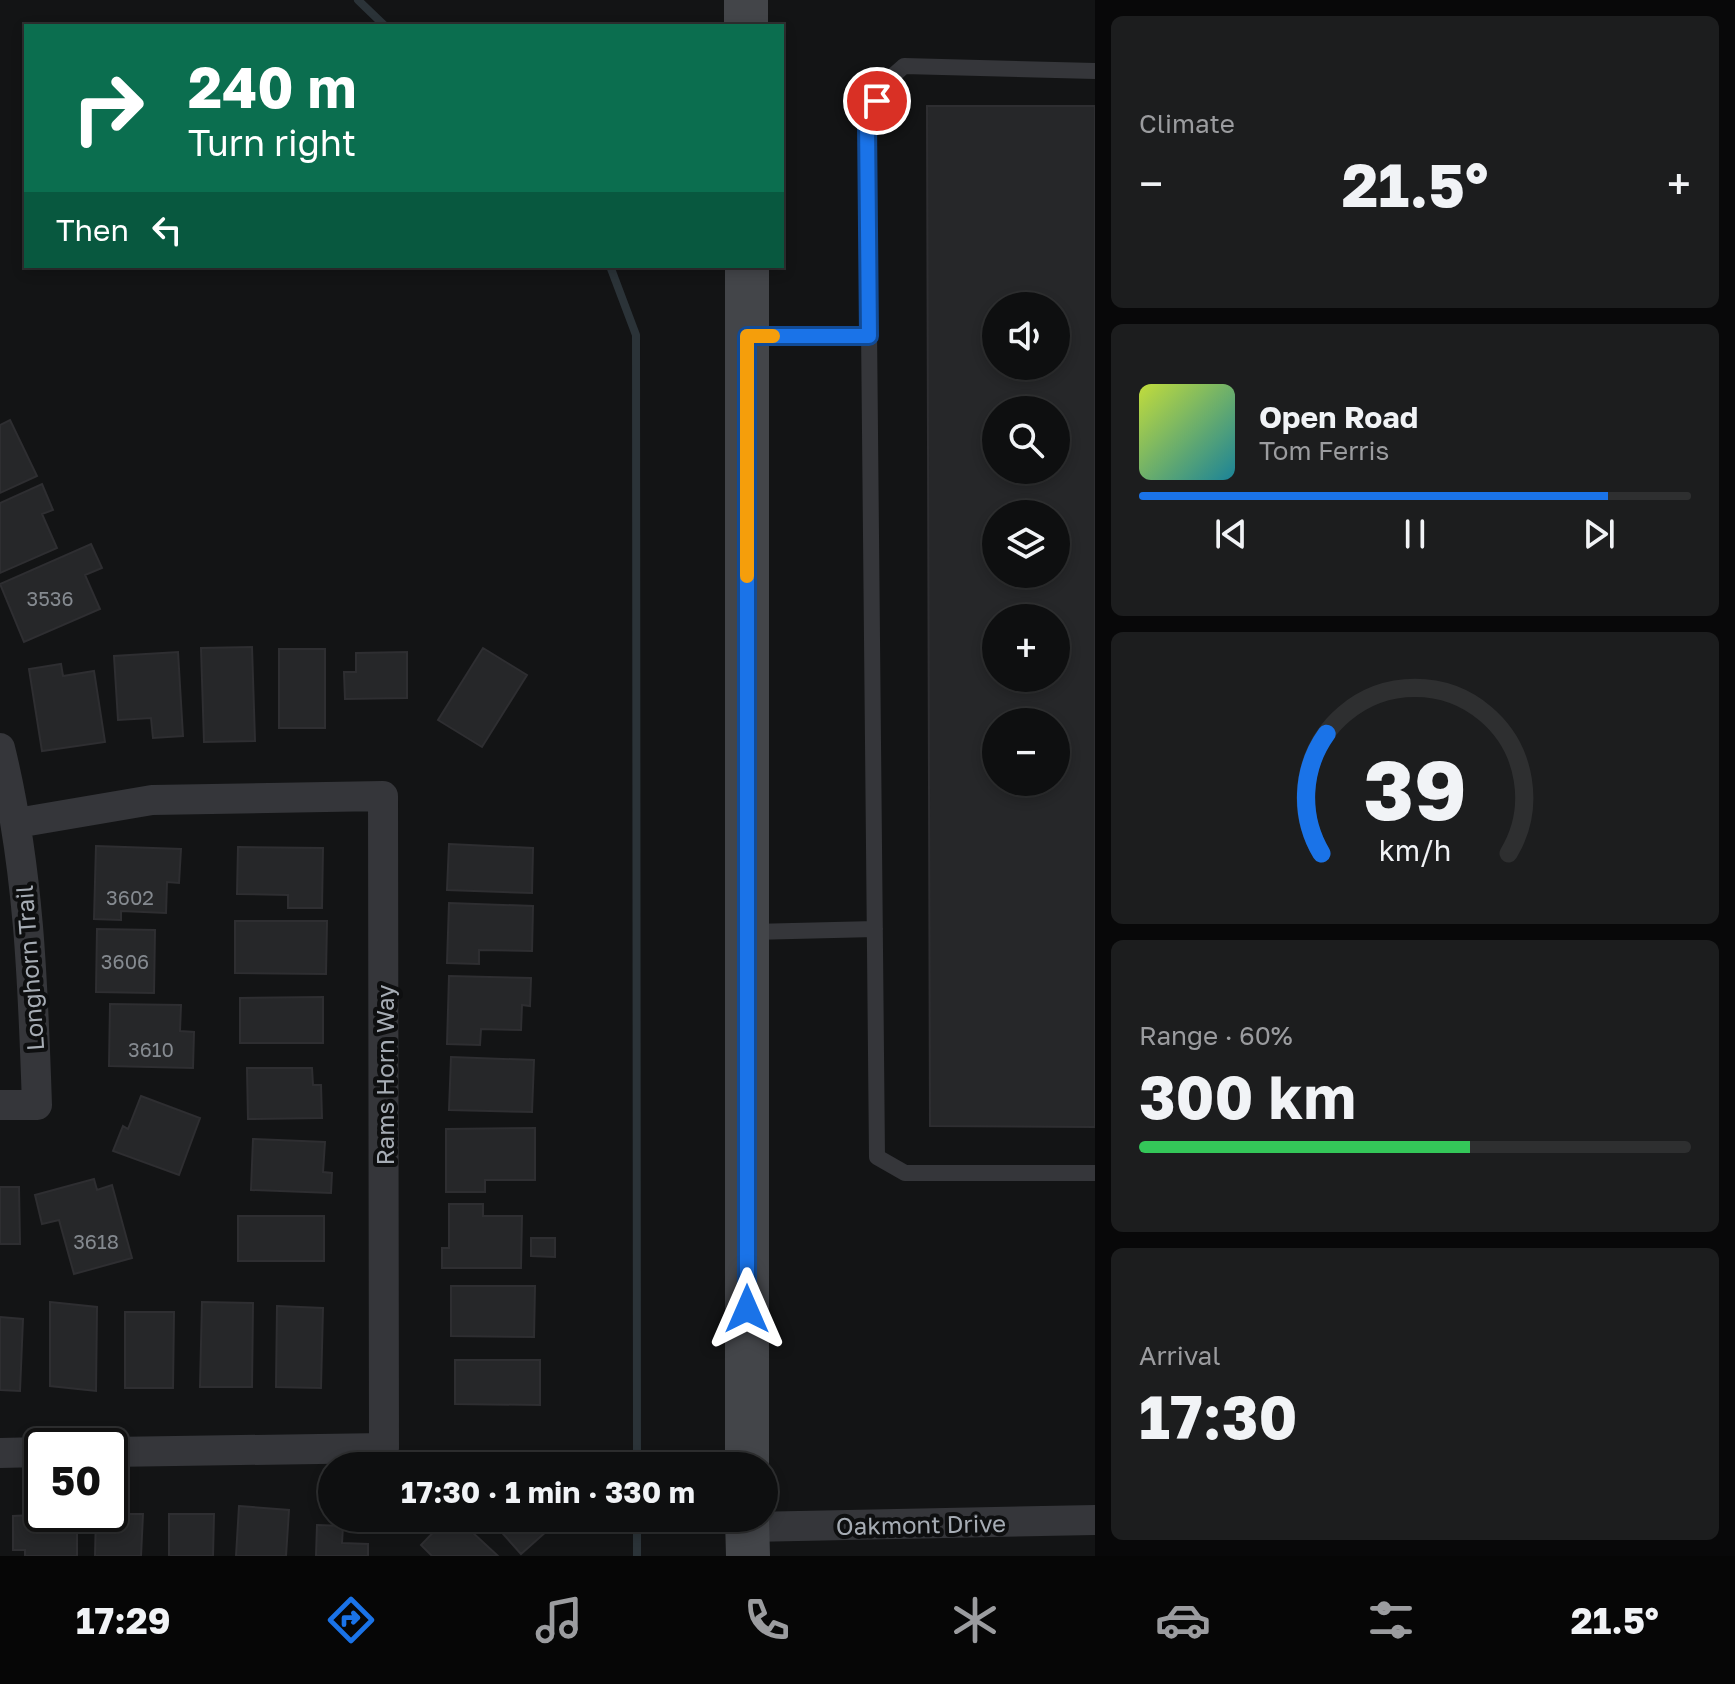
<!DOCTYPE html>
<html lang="en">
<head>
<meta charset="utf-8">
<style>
  body { margin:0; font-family:"Golos Text",sans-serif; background:#1c1d1e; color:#f1f3f6; height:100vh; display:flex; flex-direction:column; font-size:30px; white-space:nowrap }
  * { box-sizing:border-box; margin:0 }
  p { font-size:26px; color:#9b9c9f }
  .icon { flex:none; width:44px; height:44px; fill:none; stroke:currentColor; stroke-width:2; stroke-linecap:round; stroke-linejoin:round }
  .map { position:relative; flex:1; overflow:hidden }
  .sheet { display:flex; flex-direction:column; gap:16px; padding:16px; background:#080809; width:640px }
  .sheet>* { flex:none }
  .guide { position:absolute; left:24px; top:24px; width:760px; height:244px; border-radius:0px; box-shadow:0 4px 12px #0003,0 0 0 2px #2e2f30; background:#0b6e4f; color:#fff; overflow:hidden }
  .fabs { position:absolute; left:982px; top:292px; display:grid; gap:16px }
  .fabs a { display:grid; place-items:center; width:88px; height:88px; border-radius:50%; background:#0e0f10; box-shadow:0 4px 12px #0003,0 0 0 2px #2e2f30; font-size:40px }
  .speed { position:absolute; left:24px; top:1428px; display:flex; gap:16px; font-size:40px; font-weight:700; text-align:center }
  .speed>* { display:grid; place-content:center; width:104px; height:104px; border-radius:50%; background:#0e0f10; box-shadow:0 4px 12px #0003,0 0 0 2px #2e2f30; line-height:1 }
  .speed .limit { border:4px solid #111; border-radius:12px; background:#fff; color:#111 }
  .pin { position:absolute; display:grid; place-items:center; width:68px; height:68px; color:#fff; margin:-34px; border:4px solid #fff; border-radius:50%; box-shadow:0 2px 8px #0007 }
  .me { position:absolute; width:88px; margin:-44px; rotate:0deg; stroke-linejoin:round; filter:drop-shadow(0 0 6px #0008) }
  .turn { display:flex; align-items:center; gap:28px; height:168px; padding:0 32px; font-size:36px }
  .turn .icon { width:104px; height:104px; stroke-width:2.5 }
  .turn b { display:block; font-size:56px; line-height:68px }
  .then { display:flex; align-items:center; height:76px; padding:0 32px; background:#0003; gap:16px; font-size:30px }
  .big { font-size:60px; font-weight:700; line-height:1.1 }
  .sheet .widget { flex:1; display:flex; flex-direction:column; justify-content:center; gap:12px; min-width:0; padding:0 28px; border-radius:12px; background:#1c1d1e }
  .sheet .dial { align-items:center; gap:0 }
  .dial svg { height:208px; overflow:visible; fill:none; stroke:#2e2f30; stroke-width:7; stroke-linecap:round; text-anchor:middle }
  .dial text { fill:#f1f3f6; stroke:none }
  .song { display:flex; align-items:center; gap:24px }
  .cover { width:96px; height:96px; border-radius:12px; background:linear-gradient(135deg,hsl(70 70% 55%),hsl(190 70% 35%)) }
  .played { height:8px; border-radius:4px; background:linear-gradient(90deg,#1a73e8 85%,#2e2f30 85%) }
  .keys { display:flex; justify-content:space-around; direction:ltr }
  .heat { display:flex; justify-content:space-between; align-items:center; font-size:44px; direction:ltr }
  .charge { height:12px; border-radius:6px; background:linear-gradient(90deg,#34c759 60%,#2e2f30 0) }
  .trip { position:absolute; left:318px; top:1452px; width:460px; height:80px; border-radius:40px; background:#0e0f10; box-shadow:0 4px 12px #0003,0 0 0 2px #2e2f30; font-weight:700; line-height:80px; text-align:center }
  .tabs { display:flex; height:128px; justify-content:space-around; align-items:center; background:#060606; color:#9b9c9f }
  .tabs .icon { width:56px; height:56px }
  .tabs .on { color:#1a73e8 }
  .tabs b { font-size:36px; color:#f1f3f6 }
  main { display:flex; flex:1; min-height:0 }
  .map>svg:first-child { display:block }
</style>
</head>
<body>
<main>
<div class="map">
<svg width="1095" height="1556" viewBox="0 0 1095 1556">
  <rect width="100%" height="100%" fill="#131415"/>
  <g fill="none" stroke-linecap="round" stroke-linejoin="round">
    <path stroke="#2b3338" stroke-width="8" d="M358 0 385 26
      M610 266 636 335 637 1466
      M637 1518V1556"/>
  </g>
  <path fill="#262729" stroke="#2e2e31" stroke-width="2" fill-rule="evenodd" d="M927 106H1095V1127L930 1126ZM996 306H1056V366H996ZM996 410H1056V470H996ZM996 514H1056V574H996ZM996 618H1056V678H996ZM996 722H1056V782H996Z
    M10 420 37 476 0 493V425Z
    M42 484 53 510 42 514 57 548 0 573V503Z
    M91 544 102 568 85 575 100 609 24 642 0 584Z
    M252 647 255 741 204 742 201 648Z
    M483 648 527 675 482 747 438 720Z
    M279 649H325V728H279Z
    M178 652 183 736 153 738 151 718 118 720 114 656Z
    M407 652V698L345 699 344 672H356V653Z
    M61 664 63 676 94 671 105 742 42 751 29 669Z
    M449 844 533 848 532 893 447 890Z
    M96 846 181 849 179 883 167 882 166 913 121 911V920L94 919Z
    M238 847 323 848 322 908H288V895L237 894Z
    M449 903 533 906 532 951 479 950V964L447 963Z
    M235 921H327L326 974 235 973Z
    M97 929 155 930 154 993 96 992Z
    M449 976 531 978 530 1006 522 1005 521 1030 481 1029 480 1045 447 1044Z
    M323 997V1043H240V998Z
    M110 1004 181 1005 180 1031 194 1032 193 1068 109 1066Z
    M451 1057 534 1060 532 1112 449 1110Z
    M247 1068H312L313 1085H321L322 1118 248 1119Z
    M141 1096 200 1118 179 1175 113 1151 123 1126 128 1129Z
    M535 1128V1180H485V1192H446V1129Z
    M253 1139 325 1142 323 1172 332 1173 331 1193 251 1190Z
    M94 1179 97 1190 112 1185 132 1258 74 1274 59 1220 42 1224 35 1195Z
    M0 1187H19L20 1244H0Z
    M449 1204H483V1216H522L521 1268H442V1248H449Z
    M238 1216H324V1261H238Z
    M531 1238H555V1257L531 1256Z
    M451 1286H535L534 1337 451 1336Z
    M50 1302 97 1307 96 1391 50 1386Z
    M202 1302 253 1303 252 1387H200Z
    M277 1306 323 1308 321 1388 276 1387Z
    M125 1312H174L173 1388H125Z
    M0 1317 23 1319 20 1391 0 1390Z
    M455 1360H540V1405L455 1404Z
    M498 1456 507 1466H486Z
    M239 1506 289 1510 286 1556H236Z
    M57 1514H77V1556H25V1550H13V1516Z
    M96 1514H143L141 1556H95Z
    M169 1514H214L213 1556H169Z
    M447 1518H457L498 1556H432L421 1545Z
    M489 1518H554L557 1522 521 1554Z
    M317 1525 343 1526 342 1543 368 1544V1556H316Z"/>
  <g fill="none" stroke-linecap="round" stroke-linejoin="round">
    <path stroke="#35363a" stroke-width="16" d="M1095 71 904 66 887 81 867 121 877 1157 905 1173H1095
      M747 336H869
      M749 932 875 929"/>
    <path stroke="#35363a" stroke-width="30" d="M0 748C29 866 33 984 37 1105H0
      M17 823 152 800 383 796 384 1448 110 1452
      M0 1453 42 1452
      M747 1527 1095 1520"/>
    <path stroke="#434549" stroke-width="44" d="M746 0V26
      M747 266V1466
      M747 1518 748 1556"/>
  </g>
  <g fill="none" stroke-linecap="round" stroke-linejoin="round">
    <g stroke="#114b97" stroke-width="20">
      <path id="route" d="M747 1309V336H869L867 121 877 101"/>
    </g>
    <use href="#route" stroke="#1a73e8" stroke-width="14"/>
    <path stroke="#f59e0b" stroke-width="14" d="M747 576V336H773"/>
  </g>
  <g text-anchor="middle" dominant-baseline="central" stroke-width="8" stroke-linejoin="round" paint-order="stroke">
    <g font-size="20" fill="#858a90">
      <text x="50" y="598">3536</text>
      <text x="130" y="897">3602</text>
      <text x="125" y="961">3606</text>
      <text x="151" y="1049">3610</text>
      <text x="96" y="1241">3618</text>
    </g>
    <g font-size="24" fill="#a6acb4" stroke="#0e0f10">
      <text transform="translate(29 968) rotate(-94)">Longhorn Trail</text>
      <text transform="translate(384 1075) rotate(-90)">Rams Horn Way</text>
      <text transform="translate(921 1524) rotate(-1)">Oakmont Drive</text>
    </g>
  </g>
</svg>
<div class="fabs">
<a><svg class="icon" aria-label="sound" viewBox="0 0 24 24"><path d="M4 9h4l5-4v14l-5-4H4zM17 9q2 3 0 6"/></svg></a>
<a><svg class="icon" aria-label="search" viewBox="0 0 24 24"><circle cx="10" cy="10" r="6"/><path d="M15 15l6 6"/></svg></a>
<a><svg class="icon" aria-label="layers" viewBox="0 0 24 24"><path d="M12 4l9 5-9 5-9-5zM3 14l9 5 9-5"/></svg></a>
<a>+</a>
<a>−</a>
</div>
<div class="speed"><div class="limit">50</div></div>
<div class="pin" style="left:877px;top:101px;background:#d93025"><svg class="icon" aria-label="arrive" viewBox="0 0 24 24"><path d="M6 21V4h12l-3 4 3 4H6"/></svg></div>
<svg class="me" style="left:747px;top:1309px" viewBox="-20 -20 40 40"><path d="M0-17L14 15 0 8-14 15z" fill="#1a73e8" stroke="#fff" stroke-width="4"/></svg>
<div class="trip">17:30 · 1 min · 330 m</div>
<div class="guide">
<div class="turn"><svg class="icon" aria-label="right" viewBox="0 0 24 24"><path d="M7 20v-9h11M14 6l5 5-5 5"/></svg><div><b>240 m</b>Turn right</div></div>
<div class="then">Then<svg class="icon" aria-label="left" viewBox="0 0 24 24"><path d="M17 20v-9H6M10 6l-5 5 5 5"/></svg></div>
</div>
</div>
<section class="sheet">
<div class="widget"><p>Climate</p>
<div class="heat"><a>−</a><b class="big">21.5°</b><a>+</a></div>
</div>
<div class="widget">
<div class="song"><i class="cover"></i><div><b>Open Road</b><p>Tom Ferris</p></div></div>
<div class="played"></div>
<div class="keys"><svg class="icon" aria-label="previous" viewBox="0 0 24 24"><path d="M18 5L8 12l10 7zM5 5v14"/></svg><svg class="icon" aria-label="pause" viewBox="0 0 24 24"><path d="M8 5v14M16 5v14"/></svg><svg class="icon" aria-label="next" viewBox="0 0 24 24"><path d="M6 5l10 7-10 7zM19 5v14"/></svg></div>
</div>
<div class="widget dial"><svg viewBox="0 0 100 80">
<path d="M14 69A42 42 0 1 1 86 69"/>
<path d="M14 69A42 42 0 0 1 16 23" stroke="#1a73e8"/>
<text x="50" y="56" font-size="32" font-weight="700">39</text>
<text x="50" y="72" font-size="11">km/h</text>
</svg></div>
<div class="widget"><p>Range · 60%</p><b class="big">300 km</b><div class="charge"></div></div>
<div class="widget"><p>Arrival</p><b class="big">17:30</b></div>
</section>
</main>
<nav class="tabs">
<b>17:29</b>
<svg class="icon on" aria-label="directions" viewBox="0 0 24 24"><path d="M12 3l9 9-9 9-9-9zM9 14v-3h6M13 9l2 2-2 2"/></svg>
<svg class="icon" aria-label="music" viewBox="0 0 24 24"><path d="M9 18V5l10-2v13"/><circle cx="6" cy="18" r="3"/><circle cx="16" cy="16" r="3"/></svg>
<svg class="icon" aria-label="phone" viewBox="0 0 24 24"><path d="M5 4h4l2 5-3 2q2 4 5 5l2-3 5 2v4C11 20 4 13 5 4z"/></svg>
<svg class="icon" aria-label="climate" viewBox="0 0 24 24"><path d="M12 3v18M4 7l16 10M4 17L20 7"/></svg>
<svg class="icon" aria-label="car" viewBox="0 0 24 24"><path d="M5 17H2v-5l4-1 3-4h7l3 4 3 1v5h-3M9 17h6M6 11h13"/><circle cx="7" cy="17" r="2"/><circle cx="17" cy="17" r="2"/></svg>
<svg class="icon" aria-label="filters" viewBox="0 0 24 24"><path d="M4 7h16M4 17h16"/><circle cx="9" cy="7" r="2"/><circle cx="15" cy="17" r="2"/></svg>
<b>21.5°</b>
</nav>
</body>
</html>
